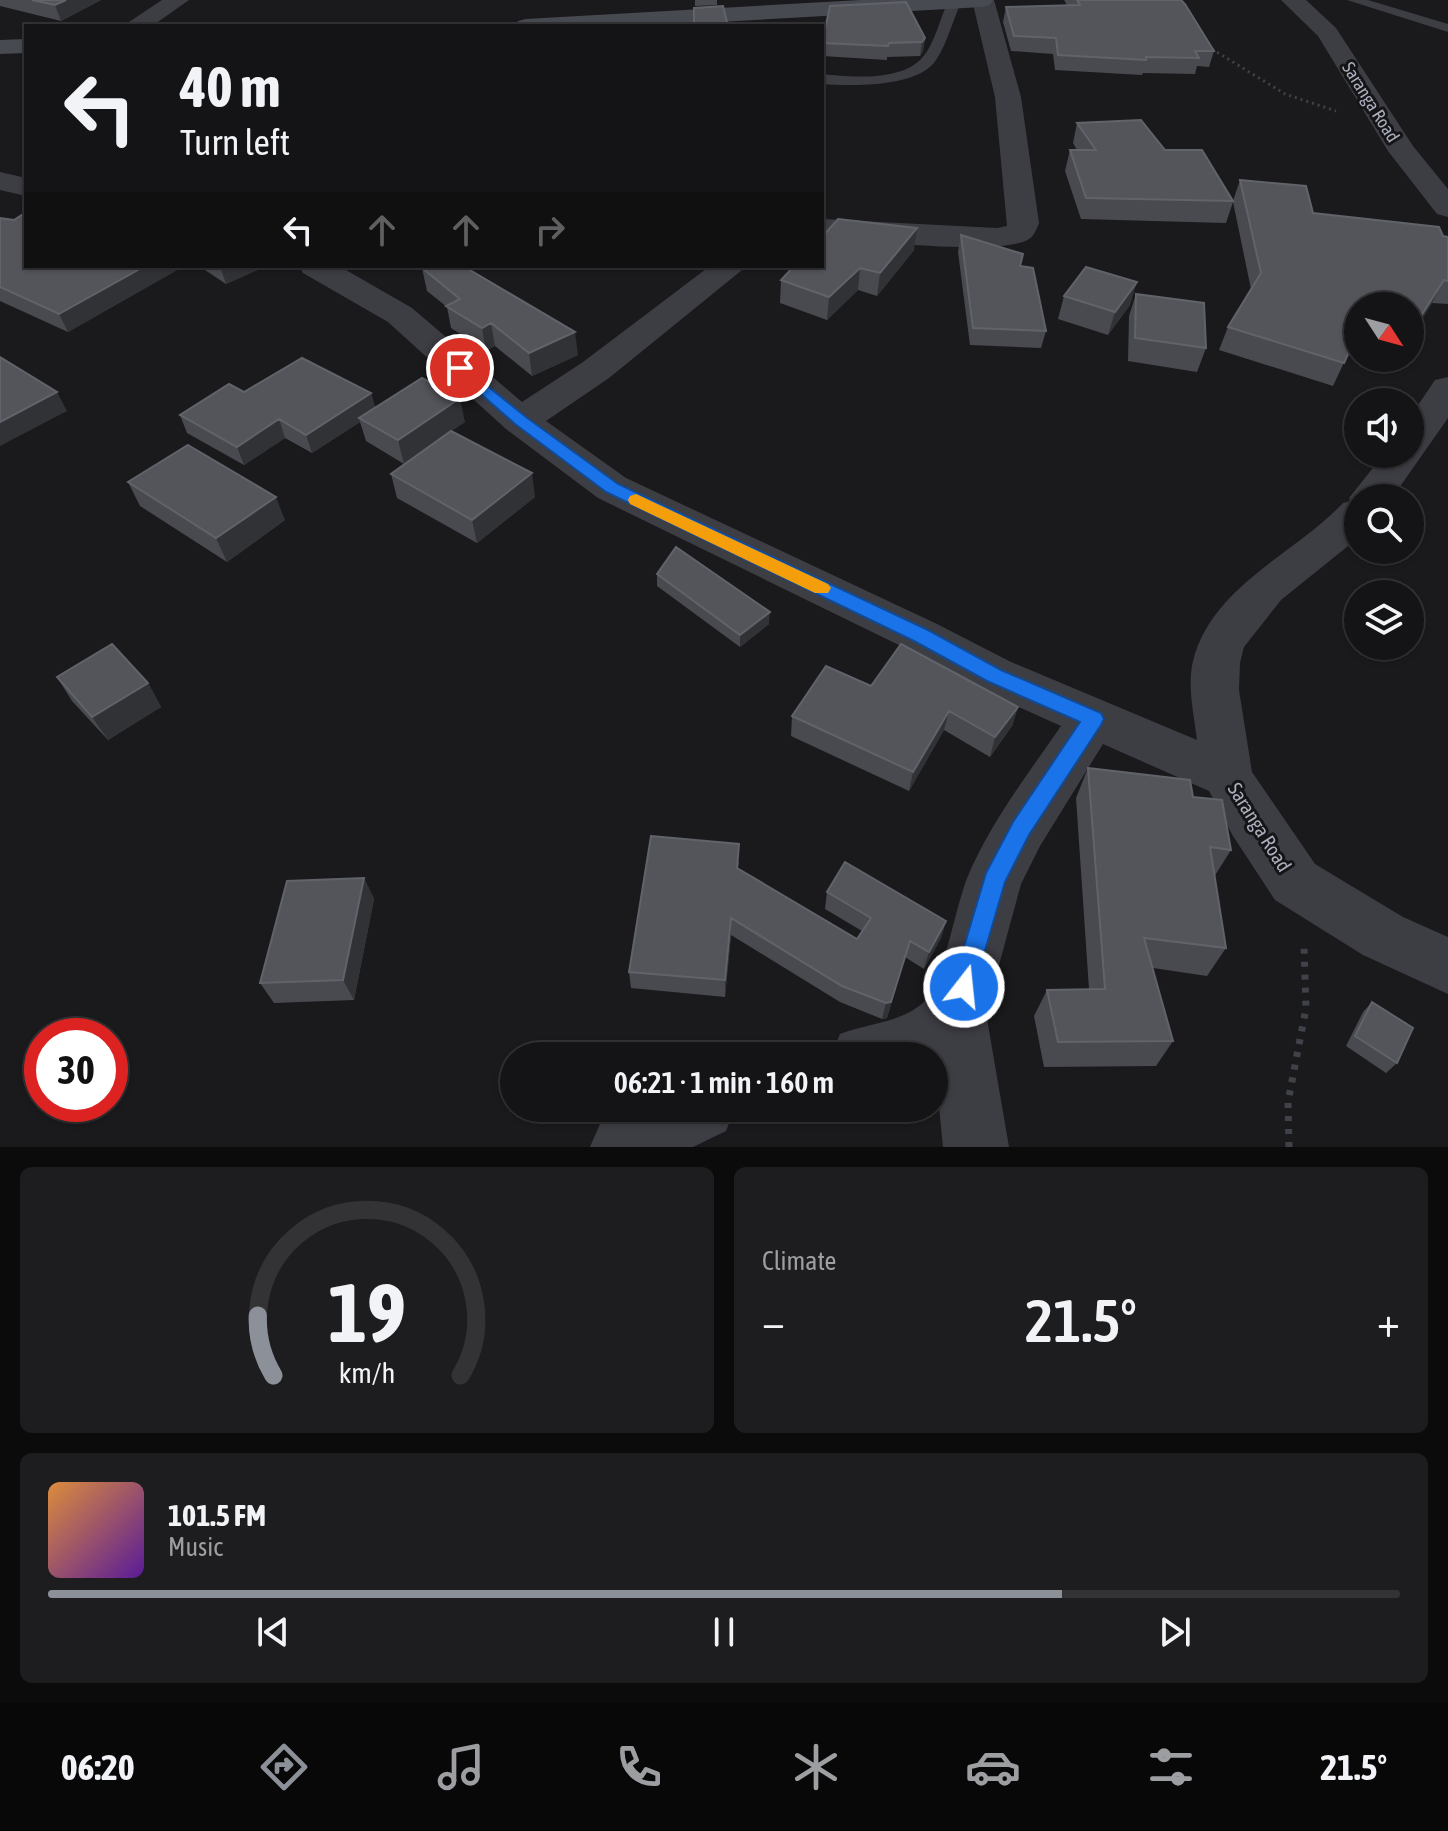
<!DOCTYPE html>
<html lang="en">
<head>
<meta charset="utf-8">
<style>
  body { margin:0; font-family:"Asap Condensed",sans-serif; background:#1d1d1f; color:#f1f3f6; height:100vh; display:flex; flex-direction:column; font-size:30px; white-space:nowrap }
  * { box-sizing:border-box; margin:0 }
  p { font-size:26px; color:#9d9ea1 }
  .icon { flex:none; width:44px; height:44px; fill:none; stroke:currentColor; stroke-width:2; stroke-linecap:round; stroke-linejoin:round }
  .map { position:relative; height:1147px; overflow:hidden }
  .panel { display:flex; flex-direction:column; gap:20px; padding:20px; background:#0b0b0c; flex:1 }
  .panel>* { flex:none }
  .top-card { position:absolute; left:24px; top:24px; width:800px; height:244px; border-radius:0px; box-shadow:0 2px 6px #0004,0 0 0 2px #333335; background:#141416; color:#f1f3f6; overflow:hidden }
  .needle { width:52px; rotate:126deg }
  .buttons { position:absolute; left:1344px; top:292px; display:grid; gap:16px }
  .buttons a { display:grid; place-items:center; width:80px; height:80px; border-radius:50%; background:#141416; box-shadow:0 2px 6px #0004,0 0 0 2px #333335; font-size:40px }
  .speed { position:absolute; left:24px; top:1018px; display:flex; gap:16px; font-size:40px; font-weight:700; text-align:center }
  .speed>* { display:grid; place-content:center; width:104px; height:104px; border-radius:50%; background:#141416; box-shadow:0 2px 6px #0004,0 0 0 2px #333335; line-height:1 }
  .speed .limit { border:12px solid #d22; background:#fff; color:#111 }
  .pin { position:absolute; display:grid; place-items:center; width:68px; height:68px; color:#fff; margin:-34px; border:4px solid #fff; border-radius:50%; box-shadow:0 2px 8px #0007 }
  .me { position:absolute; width:88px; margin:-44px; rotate:16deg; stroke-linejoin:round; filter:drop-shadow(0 0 6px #0008) }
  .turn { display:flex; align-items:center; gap:28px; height:168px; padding:0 24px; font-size:36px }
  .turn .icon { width:104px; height:104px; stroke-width:2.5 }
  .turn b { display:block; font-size:56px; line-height:68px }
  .lanes { display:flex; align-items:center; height:76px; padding:0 24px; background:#0003; justify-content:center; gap:40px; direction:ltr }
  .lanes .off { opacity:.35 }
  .big { font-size:60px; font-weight:600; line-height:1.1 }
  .panel .card { flex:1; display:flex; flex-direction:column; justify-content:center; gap:12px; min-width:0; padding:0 28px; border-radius:12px; background:#1d1d1f }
  .panel .dial { align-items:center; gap:0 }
  .dial svg { height:208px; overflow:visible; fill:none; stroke:#333335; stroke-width:7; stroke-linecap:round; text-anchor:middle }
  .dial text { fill:#f1f3f6; stroke:none }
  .song { display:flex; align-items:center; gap:24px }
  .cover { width:96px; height:96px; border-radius:12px; background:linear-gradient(135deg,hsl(30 70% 55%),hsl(270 70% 35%)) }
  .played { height:8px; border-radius:4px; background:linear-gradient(90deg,#8c9099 75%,#333335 75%) }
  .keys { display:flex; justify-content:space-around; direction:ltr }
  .heat { display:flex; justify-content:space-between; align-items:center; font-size:44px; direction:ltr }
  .panel .tiles { flex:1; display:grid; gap:20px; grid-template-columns:1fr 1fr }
  .card:last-child { grid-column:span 2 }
  .trip { position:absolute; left:500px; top:1042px; width:448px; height:80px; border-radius:40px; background:#141416; box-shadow:0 2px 6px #0004,0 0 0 2px #333335; font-weight:600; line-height:80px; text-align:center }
  .dock { display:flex; height:128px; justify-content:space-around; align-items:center; background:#080809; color:#9d9ea1 }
  .dock .icon { width:56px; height:56px }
  .dock .on { color:#8c9099 }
  .dock b { font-size:36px; color:#f1f3f6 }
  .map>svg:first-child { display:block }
</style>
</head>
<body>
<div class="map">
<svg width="1448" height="1147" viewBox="0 0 1448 1147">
  <rect width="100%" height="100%" fill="#1a1a1d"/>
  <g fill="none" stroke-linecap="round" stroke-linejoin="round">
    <path stroke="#404249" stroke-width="3" stroke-dasharray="2 4" stroke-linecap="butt" d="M1207 46 1285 94 1336 111"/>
    <path stroke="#404249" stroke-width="7" stroke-dasharray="5 8" stroke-linecap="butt" d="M1289 1147 1288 1102 1306 1008 1304 946"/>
    <path fill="#3d3d44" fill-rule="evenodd" d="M949 0 961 2C953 20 947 44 936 60 918 88 851 86 822 84V74C850 77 900 82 922 58 935 44 940 17 949 0Z
      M1347 0H1368L1448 24V32Z"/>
    <path fill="#3d3d44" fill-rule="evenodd" d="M162 0H189L152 26H123Z
      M972 0H994L1021 97 1039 223C1037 228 1034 236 1029 239 1002 257 861 240 822 237V219L997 228 1007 226 995 97Z
      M1281 0H1306L1336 28 1413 146 1448 189V217L1437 214 1388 151 1318 36Z
      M0 172 26 178V196L0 190Z
      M299 266H339L412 308 522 402 583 362 710 266H747L609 378 546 421 626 478 937 624 1011 662 1197 740C1194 715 1187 686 1193 661 1212 586 1295 554 1343 503L1351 501 1349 498 1384 454H1410V417L1435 380 1448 377V418L1392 498H1358V538L1281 600 1244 647 1240 663 1239 690 1252 772 1315 864 1403 917 1448 937V994L1363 955 1275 900 1233 836 1209 791 1103 744 1040 846 1021 884 986 1013 1009 1147H943L934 1056H831L840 1034C871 1022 905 1023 928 998 942 983 957 901 968 876 991 822 1028 774 1061 726L977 688 905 648 598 498 506 429 388 322 303 273Z
      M633 1108H735L726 1131 693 1147H590L600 1124Z"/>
    <path fill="#484a52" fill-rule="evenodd" d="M861 0H993L990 5 982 7 649 26H514L518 21 526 19Z
      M26 39V53L0 54V40Z"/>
  </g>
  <path fill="#484a4f" d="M0 0H101L61 21 0 6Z
    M695 0H717V5L695 6Z
    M1064 0H1181L1214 51 1209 67 1197 66 1195 74 1143 73 1142 75 1055 70 1053 54 1011 51 1003 22 1006 7 1067 5Z
    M925 38 923 51 920 56 887 57V60L822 56V43Z
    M1077 123 1165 150 1233 201 1240 180 1313 213 1448 237V304L1432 303 1410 338V306H1358V342L1354 341 1333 386 1219 350 1228 327 1251 289 1233 202 1226 223 1081 219 1065 171 1070 150H1077L1073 143Z
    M0 218 26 266H184L68 332 0 301Z
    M961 235 1021 266 1046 331 1041 348 970 345 958 252Z
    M914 250 877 296 858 290 827 320 780 303 781 280Z
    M199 266H266L226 284Z
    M422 268 578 355 532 376 495 346 486 351 451 328 447 307 427 291Z
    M1136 294 1206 348 1197 372 1128 361 1129 316Z
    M1064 296 1130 305 1108 335 1058 319Z
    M244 392 371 393 375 407 465 422 451 431 535 497 477 543 397 498 391 474 404 464 366 441 360 422 312 453 285 438 244 465 187 433 180 415Z
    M128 482 285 520 227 562 140 506Z
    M657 574 769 624 740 647 657 586Z
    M57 677 148 683 161 707 108 740 72 701Z
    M871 686 1018 707 1012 726 990 757 944 730 909 791 791 736 792 716Z
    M1088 768 1193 797 1231 850 1214 877 1226 948 1207 976 1153 968 1173 1041 1156 1066 1044 1067 1034 1016 1047 990 1089 989 1076 798Z
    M739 861 738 869 857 939 862 931 825 909 827 892 946 921 941 938 924 969 905 957 887 1018 882 1019 840 1002 731 935 725 997 631 988 629 972Z
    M364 878 374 899 354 1000 274 1003 260 983Z
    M1372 1002 1397 1063 1386 1073 1346 1046 1363 1012Z"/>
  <path fill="#313236" d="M66 0H101L61 21 55 5Z
    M925 38 923 51 920 56 922 42Z
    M917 228 914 250 877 296 880 273Z
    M145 266H184L68 332 59 314Z
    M220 266H266L226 284Z
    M860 268 858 290 827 320 829 297Z
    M1444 280 1432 303 1410 338V333Z
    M1137 282 1130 305 1108 335 1115 312Z
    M491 323 495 346 486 351 482 328Z
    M575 332 578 355 532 376 529 353Z
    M57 392 67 411 0 446V422Z
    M371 393 376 411 359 418 360 422 312 453 306 435Z
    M460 398 465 422 404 464 398 440Z
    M279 419 285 438 244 465 237 447Z
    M532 473 535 497 477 543 472 520Z
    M276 497 285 520 227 562 216 538Z
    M770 612 769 624 740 647V635Z
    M148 683 161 707 108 740 92 717Z
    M1018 707 1012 726 990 757 995 737Z
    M949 711 944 730 909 791 913 772Z
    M364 878 374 899 354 1000 343 980Z
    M731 918V935L725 997V980Z
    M946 921 941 938 924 969 929 952Z
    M910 941 887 1018 882 1019 886 1003Z"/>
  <path fill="#53555b" stroke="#61636a" stroke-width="2" d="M32 0H66L55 5Z
    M1077 0H1181L1185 4 1214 51H1195L1199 58 1146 57V60L1058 55 1056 38 1014 36 1006 7 1080 5Z
    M906 2 925 38 922 42 889 43 888 46 822 43 830 6Z
    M723 6 728 26H694V8Z
    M1141 120 1165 150H1202L1233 201 1086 198 1070 150H1096L1077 123Z
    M1240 180 1306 186 1313 213 1439 227 1443 236 1448 237V281L1444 280 1410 333V306H1358V332L1344 363 1228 327 1261 273Z
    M26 212V266H145L59 314 0 287V218L14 220Z
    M838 219 917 228 880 273 860 268 829 297 781 280 794 266H822V237Z
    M961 235 1023 254 1020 266 1033 268 1046 331 973 328Z
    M423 266H463L575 332 529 353 491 323 482 328 446 306 460 299 422 268Z
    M1086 267 1137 282 1115 312 1064 296Z
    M1136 294 1204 303 1206 348 1135 338Z
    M0 357 57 392 0 422Z
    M302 358 371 393 306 435 279 419 237 447 180 415 229 384 244 392Z
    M422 378 460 398 398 440 359 418Z
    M451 431 532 473 472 520 391 474Z
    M188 445 276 497 216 538 128 482Z
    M676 547 770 612 740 635 657 574Z
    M112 644 148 683 92 717 57 677Z
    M901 644 1018 707 995 737 949 711 913 772 792 716 826 666 871 686Z
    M1088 768 1190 780 1193 797 1222 800 1231 850 1210 847 1226 948 1144 938 1173 1041 1058 1042 1047 990 1105 989Z
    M651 836 739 844 737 868 857 939 871 918 827 892 845 862 946 921 929 952 910 941 891 1002 886 1003 842 986 731 918 725 980 629 972Z
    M364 878 343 980 260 983 287 881Z
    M1372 1002 1413 1028 1397 1063 1355 1036Z"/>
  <path fill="#1a73e8" stroke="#114b97" stroke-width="2" d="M460 364 526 417 618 484 928 630 1001 670 1101 713 1104 719 1101 725 1029 835 1005 882 972 995 964 999 955 995 952 987 986 873 1013 822 1080 722 987 681 914 641 606 492 515 424 455 371 453 368Z"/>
  <path fill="#f59e0b" d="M636 494 828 584 831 588 828 593H815L630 504 628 500 630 496Z"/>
  <g text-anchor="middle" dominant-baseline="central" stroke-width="6" stroke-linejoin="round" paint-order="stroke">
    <g font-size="18" fill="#abafbd" stroke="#151518">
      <text transform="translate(1371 102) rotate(58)">Saranga Road</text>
    </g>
    <g font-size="20" fill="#abafbd" stroke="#151518">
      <text transform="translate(1260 827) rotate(58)">Saranga Road</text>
    </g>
  </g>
</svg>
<div class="buttons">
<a><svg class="needle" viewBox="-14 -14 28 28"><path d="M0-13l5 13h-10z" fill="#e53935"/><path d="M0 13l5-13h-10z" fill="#9d9ea1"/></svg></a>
<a><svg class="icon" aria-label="sound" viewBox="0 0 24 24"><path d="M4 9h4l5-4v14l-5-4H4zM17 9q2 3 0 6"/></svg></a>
<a><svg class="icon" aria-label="search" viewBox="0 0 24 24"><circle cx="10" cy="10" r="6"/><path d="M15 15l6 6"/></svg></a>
<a><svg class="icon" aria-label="layers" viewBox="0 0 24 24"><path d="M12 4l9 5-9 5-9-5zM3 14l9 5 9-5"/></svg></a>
</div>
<div class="speed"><div class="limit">30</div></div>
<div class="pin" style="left:460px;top:368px;background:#d93025"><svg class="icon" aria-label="arrive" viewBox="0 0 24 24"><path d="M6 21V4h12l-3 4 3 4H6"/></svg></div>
<svg class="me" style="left:964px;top:987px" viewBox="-20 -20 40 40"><circle r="17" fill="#1a73e8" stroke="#fff" stroke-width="3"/><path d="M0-11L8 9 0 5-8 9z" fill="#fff"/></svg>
<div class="trip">06:21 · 1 min · 160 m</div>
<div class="top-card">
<div class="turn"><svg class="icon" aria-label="left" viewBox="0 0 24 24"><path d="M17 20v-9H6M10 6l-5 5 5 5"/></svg><div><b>40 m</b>Turn left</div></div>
<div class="lanes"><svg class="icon" aria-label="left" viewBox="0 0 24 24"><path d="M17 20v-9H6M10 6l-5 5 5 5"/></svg><svg class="icon off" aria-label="ahead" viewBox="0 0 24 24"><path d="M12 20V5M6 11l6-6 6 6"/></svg><svg class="icon off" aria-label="ahead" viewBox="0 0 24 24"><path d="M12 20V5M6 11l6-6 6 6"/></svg><svg class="icon off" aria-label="right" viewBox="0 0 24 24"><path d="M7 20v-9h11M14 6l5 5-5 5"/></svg></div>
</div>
</div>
<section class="panel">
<div class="tiles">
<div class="card dial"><svg viewBox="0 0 100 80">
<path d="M14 69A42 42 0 1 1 86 69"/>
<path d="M14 69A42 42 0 0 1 8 46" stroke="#8c9099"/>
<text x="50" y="56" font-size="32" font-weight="700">19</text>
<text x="50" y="72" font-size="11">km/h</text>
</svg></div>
<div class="card"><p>Climate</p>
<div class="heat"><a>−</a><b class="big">21.5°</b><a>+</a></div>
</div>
<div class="card">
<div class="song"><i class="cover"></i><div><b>101.5 FM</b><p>Music</p></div></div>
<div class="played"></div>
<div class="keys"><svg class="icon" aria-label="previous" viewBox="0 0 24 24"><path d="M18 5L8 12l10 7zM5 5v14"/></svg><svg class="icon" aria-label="pause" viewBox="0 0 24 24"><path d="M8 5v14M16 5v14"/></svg><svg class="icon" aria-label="next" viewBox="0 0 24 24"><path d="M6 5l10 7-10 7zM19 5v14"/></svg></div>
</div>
</div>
</section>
<nav class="dock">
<b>06:20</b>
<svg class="icon on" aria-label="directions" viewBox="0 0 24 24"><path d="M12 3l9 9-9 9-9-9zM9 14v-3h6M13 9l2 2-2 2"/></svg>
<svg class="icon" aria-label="music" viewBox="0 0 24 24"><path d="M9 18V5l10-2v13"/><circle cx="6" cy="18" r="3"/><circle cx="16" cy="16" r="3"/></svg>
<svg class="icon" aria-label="phone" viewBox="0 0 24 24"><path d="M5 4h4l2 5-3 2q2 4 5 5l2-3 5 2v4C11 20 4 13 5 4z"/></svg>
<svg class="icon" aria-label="climate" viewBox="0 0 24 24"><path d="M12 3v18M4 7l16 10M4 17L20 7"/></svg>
<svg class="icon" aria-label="car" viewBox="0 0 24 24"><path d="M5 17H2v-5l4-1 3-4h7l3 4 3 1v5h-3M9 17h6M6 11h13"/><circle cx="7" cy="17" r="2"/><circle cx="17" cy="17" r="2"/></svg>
<svg class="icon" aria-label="filters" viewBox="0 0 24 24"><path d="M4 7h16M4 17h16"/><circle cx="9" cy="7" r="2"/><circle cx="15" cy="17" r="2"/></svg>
<b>21.5°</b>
</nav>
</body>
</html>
